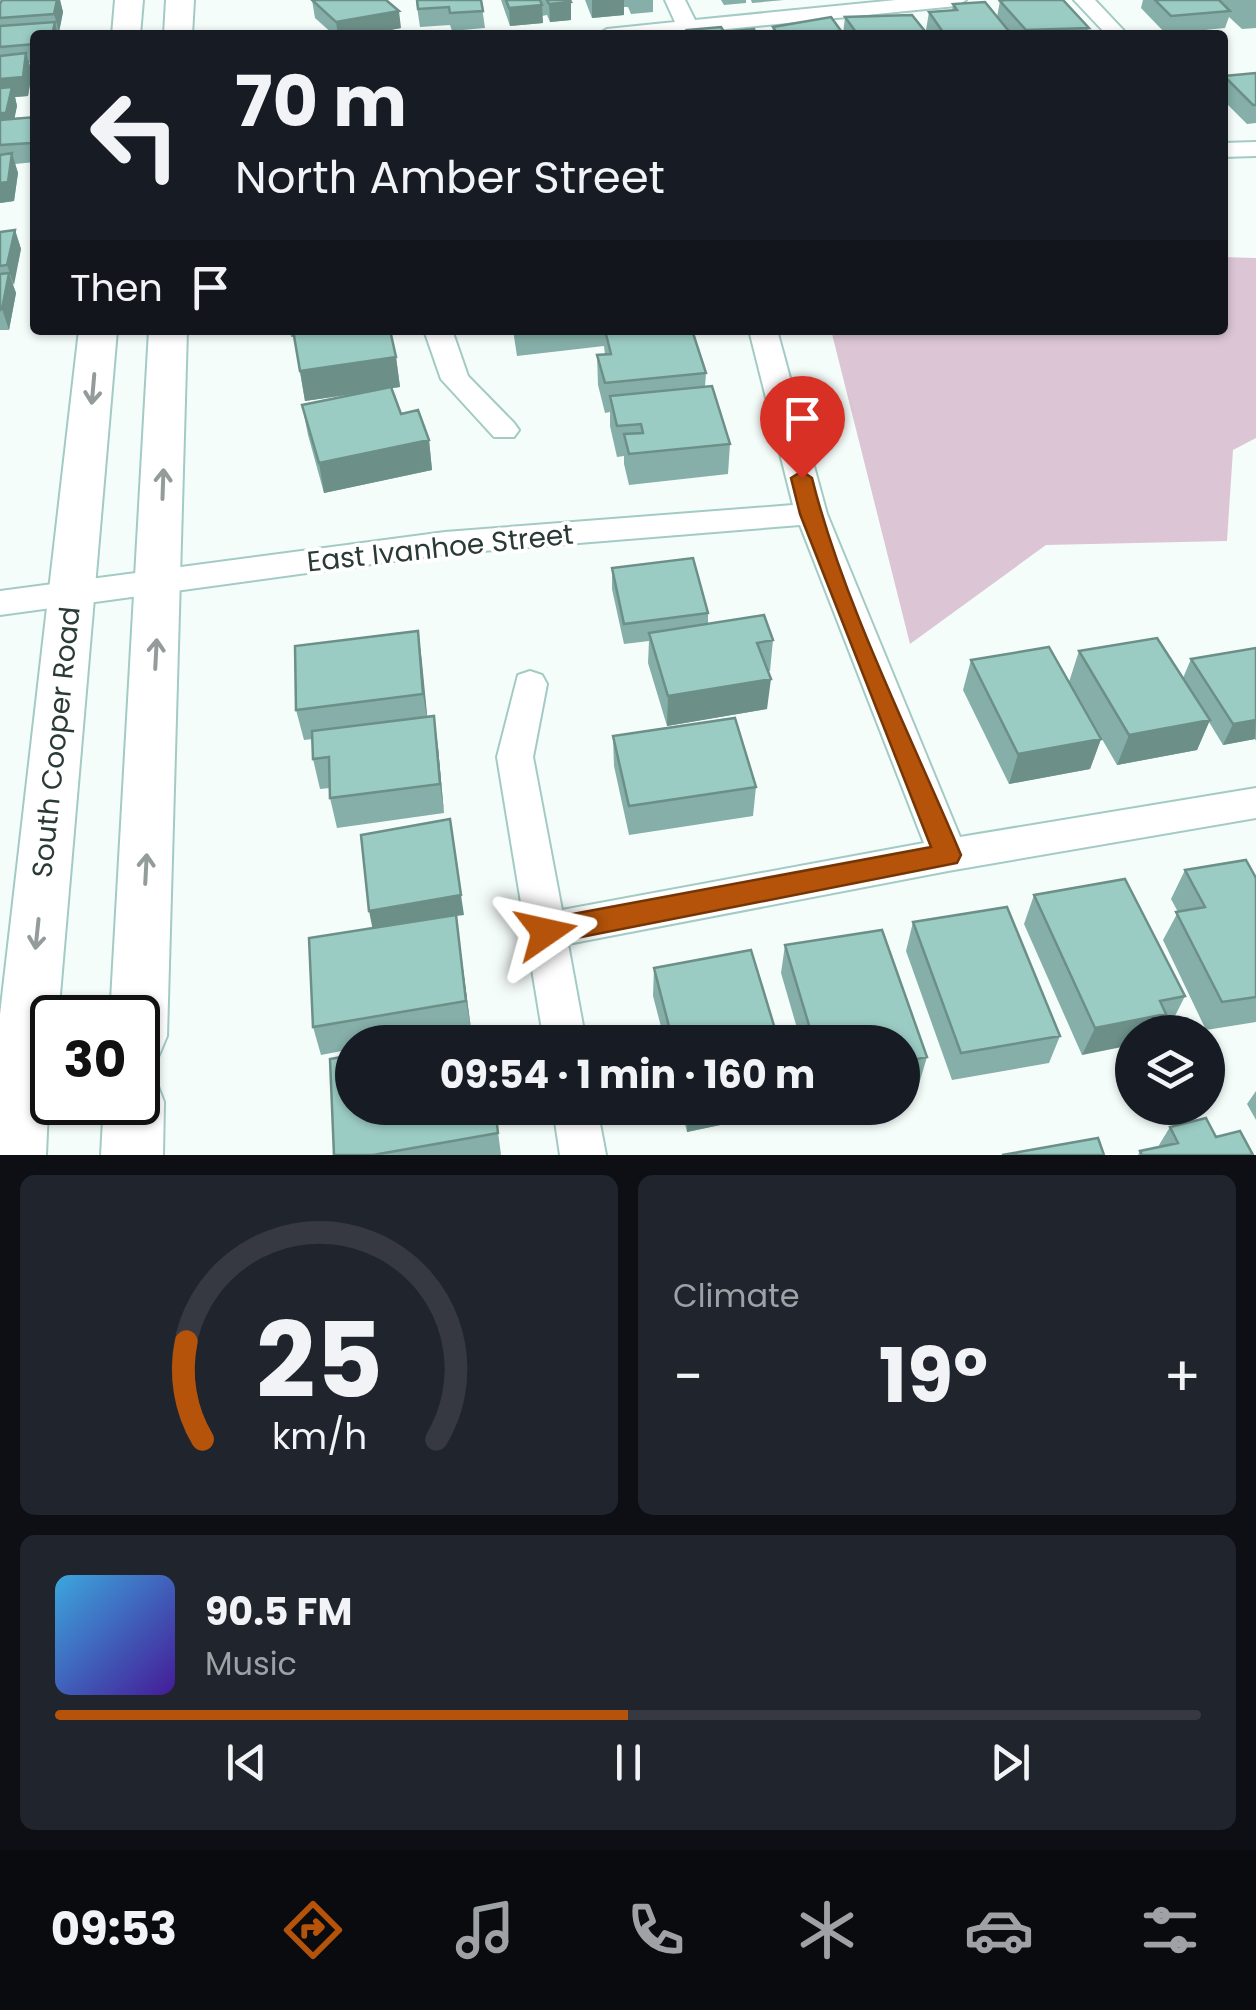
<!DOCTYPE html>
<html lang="en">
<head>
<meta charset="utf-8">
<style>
  body { margin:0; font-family:Poppins,sans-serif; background:#20242c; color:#f1f3f6; height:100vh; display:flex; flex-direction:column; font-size:38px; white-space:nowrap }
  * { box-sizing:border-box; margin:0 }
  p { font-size:32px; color:#9ea1a6 }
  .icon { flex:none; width:55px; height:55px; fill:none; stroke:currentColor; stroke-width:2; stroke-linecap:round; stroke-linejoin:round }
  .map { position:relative; height:1155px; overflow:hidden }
  .panel { display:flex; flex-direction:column; gap:20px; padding:20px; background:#0d0f14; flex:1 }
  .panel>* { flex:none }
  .top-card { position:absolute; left:30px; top:30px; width:1198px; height:305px; border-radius:10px; box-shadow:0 2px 8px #0004; background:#171b24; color:#f1f3f6; overflow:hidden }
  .controls { position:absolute; left:1115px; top:1015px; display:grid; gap:20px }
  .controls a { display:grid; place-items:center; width:110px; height:110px; border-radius:50%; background:#171b24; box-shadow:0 2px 8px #0004; font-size:50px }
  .speed { position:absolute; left:30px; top:995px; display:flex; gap:20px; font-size:50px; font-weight:700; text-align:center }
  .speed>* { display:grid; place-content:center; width:130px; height:130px; border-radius:50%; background:#171b24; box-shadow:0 2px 8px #0004; line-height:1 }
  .speed .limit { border:5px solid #111; border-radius:15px; background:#fff; color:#111 }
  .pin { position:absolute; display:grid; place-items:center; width:85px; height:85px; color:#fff; margin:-102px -42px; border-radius:50% 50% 50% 0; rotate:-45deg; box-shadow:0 0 10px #0007 }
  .pin .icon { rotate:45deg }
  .me { position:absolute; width:110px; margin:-55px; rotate:79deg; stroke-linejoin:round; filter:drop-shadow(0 0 8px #0008) }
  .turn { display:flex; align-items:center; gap:35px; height:210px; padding:0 40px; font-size:45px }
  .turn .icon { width:130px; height:130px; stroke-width:2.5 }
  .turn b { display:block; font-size:70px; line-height:85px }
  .then { display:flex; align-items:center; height:95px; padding:0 40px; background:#0003; gap:20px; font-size:38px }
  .big { font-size:75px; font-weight:700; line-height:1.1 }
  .panel .widget { flex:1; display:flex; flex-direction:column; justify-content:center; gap:15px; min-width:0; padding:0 35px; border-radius:15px; background:#20242c }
  .panel .dial { align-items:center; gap:0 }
  .dial svg { height:260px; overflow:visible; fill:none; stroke:#363941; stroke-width:7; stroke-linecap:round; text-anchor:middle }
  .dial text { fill:#f1f3f6; stroke:none }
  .song { display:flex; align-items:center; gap:30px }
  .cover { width:120px; height:120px; border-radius:15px; background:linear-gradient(135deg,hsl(200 70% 55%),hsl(260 70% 35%)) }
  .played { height:10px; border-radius:5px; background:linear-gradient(90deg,#b45309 50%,#363941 50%) }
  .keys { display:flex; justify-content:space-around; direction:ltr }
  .heat { display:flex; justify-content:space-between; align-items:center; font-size:55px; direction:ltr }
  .panel .tiles { flex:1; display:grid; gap:20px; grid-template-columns:1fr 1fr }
  .widget:last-child { grid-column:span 2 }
  .trip { position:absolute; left:335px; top:1025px; width:585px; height:100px; border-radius:50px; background:#171b24; box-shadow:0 2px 8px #0004; font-weight:700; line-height:100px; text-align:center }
  .tabs { display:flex; height:160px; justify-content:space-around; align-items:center; background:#090b0e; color:#9ea1a6 }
  .tabs .icon { width:70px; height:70px }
  .tabs .on { color:#b45309 }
  .tabs b { font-size:45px; color:#f1f3f6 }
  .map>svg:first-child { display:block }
</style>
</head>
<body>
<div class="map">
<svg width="1256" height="1155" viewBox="0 0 1256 1155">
  <rect width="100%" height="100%" fill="#f5fdfb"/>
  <path fill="#dcc6d5" d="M1223 257 1256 258V438L1233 450 1227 541 1046 545 910 644 831 330H1222Z"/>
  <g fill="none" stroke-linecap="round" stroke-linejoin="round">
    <g stroke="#a3cbc4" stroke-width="4">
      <path id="street" d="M665 0H685L695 20 896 0H966L956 6 668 35H597L607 29 675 22Z
        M1074 0H1095L1128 35H1107Z
        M1256 142V156L1222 157V143Z
        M424 330H452L468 376 514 423 519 430 514 437H494L441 379Z
        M749 330H777L827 514 960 837 1256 788V818L948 871 568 944 586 1042H544L497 757 518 675 530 671 542 675 547 684 533 757 562 910 924 843 800 525 445 554 0 615V591L445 532 793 505Z
        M553 1108H597L606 1155H560Z"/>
    </g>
    <g stroke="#a3cbc4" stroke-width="4">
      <path id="secondary" d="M115 0H143L140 35H112Z
        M166 0H194L192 35H164Z
        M79 330H117L58 1018H52L46 1155H0V1015Z
        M149 330H187L167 1036 159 1055 138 1063V1018H110Z
        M138 1074 156 1081 164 1102 163 1155H101L104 1102H138Z"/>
    </g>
    <use href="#street" fill="#fff" fill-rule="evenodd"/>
    <use href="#secondary" fill="#fff" fill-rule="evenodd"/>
  </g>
  <path fill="#85afa8" d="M2 0H60L63 12 59 32 35 35V63H29L32 72 28 96 15 97 17 106 14 118 35 117V162L15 164 18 173 14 201 0 203V4Z
    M312 0 401 28 365 35H334L315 18Z
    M416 0H481L485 28 452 31 450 25 420 27Z
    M501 0H570L571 20 550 22 547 15 542 16 543 23 510 26Z
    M585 0H653V12L631 14 628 7H624V15L592 18Z
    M721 0H746V3L724 5Z
    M751 0H784L752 3Z
    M1143 0H1256V28L1242 29 1229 17 1225 28 1166 34 1141 8Z
    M1000 1 1089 28 1087 35H929L926 30 929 12 952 11 953 4 997 17Z
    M845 17 928 35H772L773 27 843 34Z
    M1256 73V123L1247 124 1222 99V81L1224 76Z
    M15 230 21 249 13 285 16 293 9 330H0V232Z
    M290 330H373L396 357 400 387 392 388 401 414 429 440 432 470 324 493 308 435 302 405 367 392 305 401 294 337H291Z
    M513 330H692L706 373 705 387 730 444 728 474 629 485 624 464V456L617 457 610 426V412L605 413 598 385 597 355H605L604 346 517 356Z
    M612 568 708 613V624L773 640 770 671H768L767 709 667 726 648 663 649 641 624 644 612 589Z
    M418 631 427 717 438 747 444 813 337 828 330 798V788L320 789 313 759V739L304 740 296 710Z
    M1256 648V741L1255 739 1223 745 1209 722 1197 750 1117 765 1069 682 1079 651 1183 678 1191 659Z
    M971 660 1101 739 1090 769 1009 784 963 690Z
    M613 736 756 787 753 816 629 835 614 766Z
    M1185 870 1256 878V1022L1206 1030 1163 940 1178 912 1171 899Z
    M1034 895 1185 996 1171 1024 1159 1026 1156 1032H1132L1082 1055 1024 924Z
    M464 915 456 916 471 1029 392 1042H352V1049L321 1055 313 1027 373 928Z
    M913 922 1060 1036 1049 1063 952 1080 906 951Z
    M785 945 927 1057 919 1084 902 1087V1042H801L781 973Z
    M654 968 779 1042H665L653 996Z
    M1256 1091V1120L1247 1104Z
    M495 1108 501 1155H334Z
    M681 1108H788L787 1111 687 1132Z
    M1170 1127 1216 1137 1253 1155H1138L1140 1151 1160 1147 1159 1145Z"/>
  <path fill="#6c8f88" d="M57 0H60L63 12 59 32 54 14Z
    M592 0H624V15L592 18Z
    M571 2V20L550 22 549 4Z
    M542 5 543 23 510 26 509 8Z
    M399 11 401 28 365 35H338L336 22Z
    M55 22 58 35H52Z
    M26 53 32 72 28 96 15 97 17 106 12 131 0 133V79Z
    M35 127V155L31 143Z
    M12 153 18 173 14 201 0 203V183Z
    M15 230 21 249 14 285 7 265Z
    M9 273 16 293 9 330 2 309Z
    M396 357 400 387 305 401 300 371Z
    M429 440 432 470 324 493 319 463Z
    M418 631 422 662 428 724 423 694Z
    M771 679 767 709 667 726 668 696Z
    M434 716 438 747 444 813 440 784Z
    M1210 720 1197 750 1117 765 1129 735Z
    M1256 720 1255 739 1223 745 1233 724Z
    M1101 739 1090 769 1009 784 1018 754Z
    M461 895 464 915 456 916 471 1029 466 1001 373 931 369 911Z
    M1166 1014 1156 1032H1132V1045L1082 1055 1095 1028Z
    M688 1108H788L787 1111 687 1132Z"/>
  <path fill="#9bccc3" stroke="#6c8f88" stroke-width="2.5" d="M2 0H57L54 14 0 18V4Z
    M312 0H386L399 11 336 22Z
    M417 0H481L483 11 450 13 449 7 418 9Z
    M506 0H540L542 5 509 8Z
    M547 0H570L571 2 549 4Z
    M1005 0H1063L1089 28 1026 30 1000 1Z
    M1155 0H1219L1230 11 1171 16Z
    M985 2 1012 35H945L929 12 957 10 953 4Z
    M912 15 928 35H858L845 17Z
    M831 17 844 35H778L773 27Z
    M55 22 52 35H35V44L0 47V26Z
    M721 27 724 32 754 29 757 35H690L687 30Z
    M26 53 23 77 0 79V56Z
    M1256 73V105H1253L1224 76Z
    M12 87 6 113H0V88Z
    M35 117V127L31 143 0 145V120Z
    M12 153 8 182 0 183V155Z
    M15 230 7 265 0 266V232Z
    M9 273 2 309 0 310V274Z
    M293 330H373V332L390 330 396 357 300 371Z
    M605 330H692L706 373 605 383 597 355 611 354Z
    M712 386 730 444 629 454 624 434 643 433 641 424 617 426 610 396Z
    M391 387 401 414 418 410 429 440 319 463 302 405Z
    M693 558 708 613 624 624 612 568Z
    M764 615 773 640 757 643 771 679 668 696 649 633Z
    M418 631 423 694 296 710 295 646Z
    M1157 638 1210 720 1129 735 1079 651Z
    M1049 647 1101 739 1018 754 971 660Z
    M1256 648V720L1233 724 1191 659Z
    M434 716 440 784 330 798 329 757 313 759 312 731Z
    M735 718 756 787 629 806 613 736Z
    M450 819 461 895 369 911 361 835Z
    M1246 860 1256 878V997L1222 1002 1176 912 1205 907 1185 870Z
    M1125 879 1185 996 1160 1001 1166 1014 1095 1028 1034 895Z
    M1007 907 1060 1036 961 1053 913 922Z
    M456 915 466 1001 313 1027 309 938Z
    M882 930 927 1057 902 1062V1042H814L785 945Z
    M751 950 779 1042H673L654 968Z
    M486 1033 487 1042H431Z
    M352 1055V1108H495L498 1133 373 1155H334L330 1059Z
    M1206 1118 1216 1137 1240 1131 1253 1155H1142L1140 1151 1178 1143 1170 1127Z
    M1098 1138 1104 1155H1002Z"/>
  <defs><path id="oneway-shaft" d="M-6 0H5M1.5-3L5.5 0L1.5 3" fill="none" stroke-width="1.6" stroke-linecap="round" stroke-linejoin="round" transform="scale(2.5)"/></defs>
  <g stroke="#949c9b">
    <use href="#oneway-shaft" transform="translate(93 389) rotate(95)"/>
    <use href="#oneway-shaft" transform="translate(163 484) rotate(-88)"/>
    <use href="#oneway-shaft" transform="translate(156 654) rotate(-87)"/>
    <use href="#oneway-shaft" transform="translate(146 869) rotate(-87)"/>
    <use href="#oneway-shaft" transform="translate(37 934) rotate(96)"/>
  </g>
  <path fill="#b45309" stroke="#753606" stroke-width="2.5" d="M802 471 812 478C843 602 911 736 961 855L957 863 546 944 536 940 532 932 536 923 546 919 931 847 800 514 791 478Z"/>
  <g text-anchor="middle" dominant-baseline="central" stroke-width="8" stroke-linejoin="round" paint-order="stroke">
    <g font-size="28" fill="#2a3a37" stroke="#fff">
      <text transform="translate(440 548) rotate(-6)">East Ivanhoe Street</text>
      <text transform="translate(56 742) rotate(-84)">South Cooper Road</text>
    </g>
  </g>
</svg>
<div class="controls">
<a><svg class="icon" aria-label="layers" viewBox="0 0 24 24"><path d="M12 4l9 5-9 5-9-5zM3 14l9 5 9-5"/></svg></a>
</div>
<div class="speed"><div class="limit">30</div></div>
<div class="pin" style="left:802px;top:478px;background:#d93025"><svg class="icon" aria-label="arrive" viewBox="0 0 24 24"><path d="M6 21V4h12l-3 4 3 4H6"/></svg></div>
<svg class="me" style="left:546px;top:932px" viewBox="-20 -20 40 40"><path d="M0-17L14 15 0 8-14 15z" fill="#b45309" stroke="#fff" stroke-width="4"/></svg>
<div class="trip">09:54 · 1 min · 160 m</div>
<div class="top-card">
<div class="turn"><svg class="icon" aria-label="left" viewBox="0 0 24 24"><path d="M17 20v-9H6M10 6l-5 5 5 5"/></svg><div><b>70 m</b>North Amber Street</div></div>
<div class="then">Then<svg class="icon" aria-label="arrive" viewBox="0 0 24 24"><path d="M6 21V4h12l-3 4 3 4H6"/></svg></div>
</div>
</div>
<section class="panel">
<div class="tiles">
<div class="widget dial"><svg viewBox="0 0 100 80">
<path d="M14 69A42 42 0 1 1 86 69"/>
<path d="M14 69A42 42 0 0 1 9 39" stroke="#b45309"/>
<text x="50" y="56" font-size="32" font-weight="700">25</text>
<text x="50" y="72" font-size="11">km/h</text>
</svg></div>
<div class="widget"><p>Climate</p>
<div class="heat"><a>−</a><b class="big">19°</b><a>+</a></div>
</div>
<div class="widget">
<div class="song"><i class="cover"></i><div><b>90.5 FM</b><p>Music</p></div></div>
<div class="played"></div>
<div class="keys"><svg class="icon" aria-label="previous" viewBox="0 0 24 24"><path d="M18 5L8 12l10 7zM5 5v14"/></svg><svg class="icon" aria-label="pause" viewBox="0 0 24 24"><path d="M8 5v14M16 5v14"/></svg><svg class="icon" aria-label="next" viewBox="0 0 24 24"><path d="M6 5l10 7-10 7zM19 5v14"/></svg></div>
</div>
</div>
</section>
<nav class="tabs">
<b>09:53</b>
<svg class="icon on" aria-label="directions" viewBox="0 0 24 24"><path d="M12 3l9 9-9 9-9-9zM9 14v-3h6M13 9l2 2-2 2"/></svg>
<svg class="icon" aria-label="music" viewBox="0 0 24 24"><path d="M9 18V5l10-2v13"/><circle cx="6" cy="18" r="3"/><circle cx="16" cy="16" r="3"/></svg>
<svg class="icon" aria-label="phone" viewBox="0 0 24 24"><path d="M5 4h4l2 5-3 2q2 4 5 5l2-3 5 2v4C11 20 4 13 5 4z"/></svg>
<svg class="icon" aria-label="climate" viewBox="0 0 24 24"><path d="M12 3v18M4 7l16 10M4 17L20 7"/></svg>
<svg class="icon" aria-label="car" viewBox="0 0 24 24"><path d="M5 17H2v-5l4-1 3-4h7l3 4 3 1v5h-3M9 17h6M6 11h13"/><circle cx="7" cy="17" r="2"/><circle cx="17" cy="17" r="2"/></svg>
<svg class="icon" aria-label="filters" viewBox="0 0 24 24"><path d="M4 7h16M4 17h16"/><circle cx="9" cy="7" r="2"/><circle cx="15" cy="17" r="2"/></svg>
</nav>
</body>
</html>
